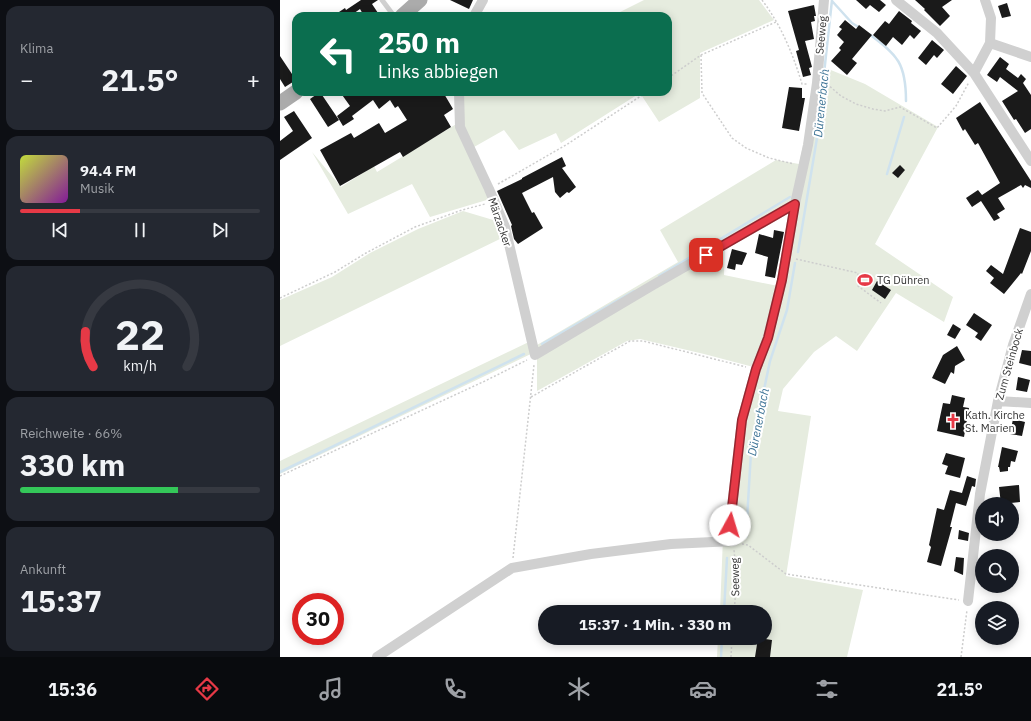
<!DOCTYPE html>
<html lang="de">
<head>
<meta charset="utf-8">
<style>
  body { margin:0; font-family:"IBM Plex Sans",sans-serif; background:#242831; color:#f1f3f6; height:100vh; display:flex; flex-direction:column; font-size:15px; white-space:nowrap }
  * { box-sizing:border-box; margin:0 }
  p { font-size:13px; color:#9ea1a6 }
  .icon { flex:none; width:22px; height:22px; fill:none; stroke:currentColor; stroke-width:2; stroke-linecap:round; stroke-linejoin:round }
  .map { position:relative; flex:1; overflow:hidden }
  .sheet { display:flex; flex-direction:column; gap:6px; padding:6px; background:#0d0f14; width:280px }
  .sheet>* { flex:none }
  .guide { position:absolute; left:12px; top:12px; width:380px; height:84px; border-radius:12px; box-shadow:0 2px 10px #0003; background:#0b6e4f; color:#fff; overflow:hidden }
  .buttons { position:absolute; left:695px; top:497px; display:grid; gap:8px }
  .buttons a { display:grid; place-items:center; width:44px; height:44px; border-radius:50%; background:#171b24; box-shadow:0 2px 10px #0003; font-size:20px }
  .speed { position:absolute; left:12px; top:593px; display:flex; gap:8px; font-size:20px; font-weight:700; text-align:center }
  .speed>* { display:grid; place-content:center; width:52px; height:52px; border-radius:50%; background:#171b24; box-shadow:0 2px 10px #0003; line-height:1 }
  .speed .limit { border:6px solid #d22; background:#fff; color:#111 }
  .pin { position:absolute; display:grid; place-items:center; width:34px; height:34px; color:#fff; margin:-17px; border-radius:8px; box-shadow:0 2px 6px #0006 }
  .me { position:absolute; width:44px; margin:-22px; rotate:6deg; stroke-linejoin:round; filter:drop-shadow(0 0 3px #0008) }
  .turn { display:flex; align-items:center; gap:14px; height:84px; padding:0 20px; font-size:18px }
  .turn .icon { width:52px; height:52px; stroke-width:2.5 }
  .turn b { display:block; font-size:28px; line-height:34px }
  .big { font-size:30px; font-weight:800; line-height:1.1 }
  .sheet .tile { flex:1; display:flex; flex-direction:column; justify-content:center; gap:6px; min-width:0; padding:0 14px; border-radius:12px; background:#242831 }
  .sheet .dial { align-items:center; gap:0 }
  .dial svg { height:104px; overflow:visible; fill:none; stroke:#363941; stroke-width:7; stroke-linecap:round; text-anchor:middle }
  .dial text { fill:#f1f3f6; stroke:none }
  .song { display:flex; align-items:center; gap:12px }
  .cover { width:48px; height:48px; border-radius:6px; background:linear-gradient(135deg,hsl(70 70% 55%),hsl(290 70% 35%)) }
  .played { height:4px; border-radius:2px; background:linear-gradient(90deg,#e63946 25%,#363941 25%) }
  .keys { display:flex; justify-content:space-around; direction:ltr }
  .heat { display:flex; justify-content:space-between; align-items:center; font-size:22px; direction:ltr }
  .charge { height:6px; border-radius:3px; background:linear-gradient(90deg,#34c759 66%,#363941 0) }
  .trip { position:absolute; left:258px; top:605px; width:234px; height:40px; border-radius:20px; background:#171b24; box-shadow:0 2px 10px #0003; font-weight:800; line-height:40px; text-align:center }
  .menu { display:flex; height:64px; justify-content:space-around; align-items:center; background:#090b0e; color:#9ea1a6 }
  .menu .icon { width:28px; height:28px }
  .menu .selected { color:#e63946 }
  .menu b { font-size:18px; color:#f1f3f6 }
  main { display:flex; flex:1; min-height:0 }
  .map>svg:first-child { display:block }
</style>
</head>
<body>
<main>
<section class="sheet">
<div class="tile"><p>Klima</p>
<div class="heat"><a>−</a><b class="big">21.5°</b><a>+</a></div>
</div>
<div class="tile">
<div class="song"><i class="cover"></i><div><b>94.4 FM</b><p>Musik</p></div></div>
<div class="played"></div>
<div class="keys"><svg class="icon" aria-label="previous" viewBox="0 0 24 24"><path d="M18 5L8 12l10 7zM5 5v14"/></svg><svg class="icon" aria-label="pause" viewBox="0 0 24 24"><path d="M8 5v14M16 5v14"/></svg><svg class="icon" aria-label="next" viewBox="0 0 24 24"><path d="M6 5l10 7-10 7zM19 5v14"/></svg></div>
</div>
<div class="tile dial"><svg viewBox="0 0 100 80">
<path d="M14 69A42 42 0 1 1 86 69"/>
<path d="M14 69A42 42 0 0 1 8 42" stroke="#e63946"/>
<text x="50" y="56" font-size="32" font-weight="700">22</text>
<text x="50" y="72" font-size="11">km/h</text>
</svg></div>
<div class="tile"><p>Reichweite · 66%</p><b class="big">330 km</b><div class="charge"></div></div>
<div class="tile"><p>Ankunft</p><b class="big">15:37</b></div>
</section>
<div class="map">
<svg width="751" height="657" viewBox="0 0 751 657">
  <rect width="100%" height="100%" fill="#fff"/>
  <path fill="#e6ecdf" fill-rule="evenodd" d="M364 0H479L494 20 420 53V98L379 122 360 93 281 143 276 133 239 150 224 130 187 151 210 199 150 217 132 184 68 214 32 152 61 187 94 166 97 172 178 123 182 92H388V16H332Z
    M541 66 585 84 658 127 595 244 673 297 664 322 616 293 577 351 556 336 534 352 503 389 498 411 531 416 506 576 583 590 567 657H437L438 638H485V612H440L443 537 447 522 467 418 481 369 424 354 360 339 347 341 257 391V351L0 474V461L255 339 257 345 398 262 380 230 496 160 519 164ZM518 206 503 287 444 275 445 241Z
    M183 211 220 222 224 237 0 346V300L52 277 90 253 138 229Z"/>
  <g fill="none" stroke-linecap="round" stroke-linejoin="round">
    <path stroke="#cfe2ee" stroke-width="2.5" d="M552 1 572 23 580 28
      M589 34C618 55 626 64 626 101
      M607 174 624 117
      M518 252 537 138 552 0
      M379 276 510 197
      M262 344 354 291
      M0 472 244 354
      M466 537 471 452 490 361 507 310 515 263
      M444 612 447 558
      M441 657 442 638"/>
  </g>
  <path fill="#1a1a1a" d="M81 0H98L92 4 100 16H84L80 9 70 16H53L65 8 66 10Z
    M170 0H193L189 9Z
    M576 0H600L606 5 599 12 590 5 586 9Z
    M635 0H672L662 7 670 16 660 26 644 10 645 9Z
    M727 3 731 16 722 18 718 6Z
    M534 5 536 16H534L535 21 531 22 534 39 525 41 532 67 529 68 531 75 523 77 516 51 519 50 508 11Z
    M619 11 632 21 631 23 641 31 634 39 630 35 622 45 613 37 606 46 593 35 605 21 609 24Z
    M565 20 576 29 579 25 592 35 572 59 577 63 567 75 551 61 561 50 559 48 564 42 557 35 562 29 559 27Z
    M652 40 664 50 657 58 654 55 646 65 638 58Z
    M0 56 16 80 5 87 0 79Z
    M720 57 729 64 726 69 738 78 741 74 746 79 743 83 751 95V129L745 133 736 119 734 120 722 101 738 91 720 77 717 82 707 75Z
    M676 66 687 76 673 94 661 84Z
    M509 87 522 88V98H525L519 131 502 128Z
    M40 92 59 120 48 127 30 99Z
    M60 92H163L173 109 164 115 171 127 123 157 120 152 60 186 40 150 71 133 74 138 99 123 105 133 127 120 118 106 115 108 110 100 99 109 93 100 72 116 74 119 63 126 57 116 70 106Z
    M700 102 751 181V188L745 185 743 188 741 185 718 198 725 209 717 214 720 218 714 221 701 201 692 207 686 198 698 190 702 195 720 183 698 143 695 145 685 129 683 131 676 118Z
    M14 111 32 138 0 160V141L13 131 4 117Z
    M282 157 286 166 282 168 296 187 289 193 287 192 280 198 275 192 273 177 242 193 252 213 254 212 263 228 238 244 234 239 231 226 232 225 217 191 242 179V178Z
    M620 165 625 170 618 178 612 173Z
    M740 228 751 232V251L742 274 741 273 724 294 710 283 714 278 706 271 711 265 723 274Z
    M494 230 504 232 495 278 485 276 488 257 475 253 479 234 493 238Z
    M452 249 467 253 462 265 456 264 455 270 447 268Z
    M597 281 611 290 605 299 592 290Z
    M694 313 712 325 701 341 695 337 698 333 686 325Z
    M673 324 681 329 675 339 667 335Z
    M677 346 685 360 675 366 674 374 671 372 665 384 652 378 663 355Z
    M742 350 751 351V366L739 363Z
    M738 377 750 380 747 392 736 390Z
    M672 395 685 398 683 407 689 408 684 437 657 431 663 403 670 404Z
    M733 419 745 422 742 436 730 434Z
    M722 447 738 451 735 462 731 461 730 467H728V471L720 472 719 467H718Z
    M666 453 685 458 680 478 665 474 668 466 662 464Z
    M687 476 696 479 695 487 692 486 686 506 676 503 670 527H672L661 566 647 562 651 547 649 545 657 508 664 510 670 490 682 493Z
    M739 485 740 502 721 504 719 487Z
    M679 530 689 533 688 541 678 539Z
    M676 557 684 558 683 575 674 571Z
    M478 638 492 640 490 657H475Z"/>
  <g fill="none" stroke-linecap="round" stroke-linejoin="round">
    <path stroke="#cdcdcd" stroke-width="1.5" stroke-dasharray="2 2" stroke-linecap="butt" d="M482 0C501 25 513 54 522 84H527
      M421 55 422 93 452 138 466 148 489 158 514 164
      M388 78 421 55 496 22
      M547 84 561 96 576 104 593 109 605 111 620 107 657 128 676 106 689 82
      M218 184 286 145 367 92
      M516 259 578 273V286L601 303
      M0 298 55 272 86 253 135 227 182 210 205 204
      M251 397 350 341H363L466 367
      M0 476 205 381 247 360
      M462 544 468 545 506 574 679 600
      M233 558 254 365
      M454 612 457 579 454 550
      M451 657 452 638
      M681 657 687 610"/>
    <path stroke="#d0d0d0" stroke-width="5" d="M102 0 114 16"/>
    <path stroke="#d0d0d0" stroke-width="10" d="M616 0 657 33 694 73 751 161
      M194 16 203 0
      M710 43 751 57
      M694 73 710 43 711 18 705 0
      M179 92 180 127 209 189 225 227 255 355 373 285 515 204
      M718 401 751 403
      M688 601 700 494 718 401 733 345 751 294
      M97 657 232 568 311 554 391 544 454 541 450 525 462 420 476 369 488 337 502 280 515 204 528 145 537 83 544 0"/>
    <path stroke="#ababab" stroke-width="15" d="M122 16 140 0
      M0 103 16 92"/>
  </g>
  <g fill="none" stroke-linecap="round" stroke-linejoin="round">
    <g stroke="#96252e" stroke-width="10">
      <path id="route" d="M426 255 515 204 502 280 488 338 476 369 462 420 450 525"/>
    </g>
    <use href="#route" stroke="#e63946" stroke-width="7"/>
  </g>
  <defs>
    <g id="stadium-bare" transform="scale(1.2)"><path d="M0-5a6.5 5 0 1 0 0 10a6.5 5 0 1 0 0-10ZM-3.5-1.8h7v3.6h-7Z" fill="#e63946" stroke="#fff" stroke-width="2.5" paint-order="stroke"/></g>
    <g id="church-bare" transform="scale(1.2)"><path d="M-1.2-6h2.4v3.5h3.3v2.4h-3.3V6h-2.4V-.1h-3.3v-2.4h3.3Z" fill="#e63946" stroke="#fff" stroke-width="2.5" paint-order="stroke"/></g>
  </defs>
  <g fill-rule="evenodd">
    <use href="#stadium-bare" x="585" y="280"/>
    <use href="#church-bare" x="673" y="421"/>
  </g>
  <g text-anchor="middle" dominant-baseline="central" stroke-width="4" stroke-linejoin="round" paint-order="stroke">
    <g font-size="11" fill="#333" stroke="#fff">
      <text transform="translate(541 35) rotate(-85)">Seeweg</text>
      <text transform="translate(220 222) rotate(71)">Märzacker</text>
      <text transform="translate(729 364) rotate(-74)">Zum Steinbock</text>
      <text transform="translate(455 577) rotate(-91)">Seeweg</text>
    </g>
    <g font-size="11" fill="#333" stroke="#fff" text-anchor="start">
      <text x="597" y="280">TG Dühren</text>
      <text x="685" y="415">Kath. Kirche<tspan x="685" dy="13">St. Marien</tspan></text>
    </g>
    <g font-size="12" font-style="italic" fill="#3f7597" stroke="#fff">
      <text transform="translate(541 103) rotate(-84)">Dürenerbach</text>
      <text transform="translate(478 422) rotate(-79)">Dürenerbach</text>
    </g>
  </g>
</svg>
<div class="buttons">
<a><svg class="icon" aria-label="sound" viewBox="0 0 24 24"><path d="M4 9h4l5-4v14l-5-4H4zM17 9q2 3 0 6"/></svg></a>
<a><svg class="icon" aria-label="search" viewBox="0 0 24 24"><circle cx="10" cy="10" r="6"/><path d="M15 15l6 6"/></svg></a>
<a><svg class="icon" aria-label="layers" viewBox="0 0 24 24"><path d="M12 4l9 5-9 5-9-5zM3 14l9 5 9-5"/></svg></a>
</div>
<div class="speed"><div class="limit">30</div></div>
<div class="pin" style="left:426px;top:255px;background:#d93025"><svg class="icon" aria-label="arrive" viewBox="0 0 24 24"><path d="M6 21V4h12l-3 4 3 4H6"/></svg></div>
<svg class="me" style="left:450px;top:525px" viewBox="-20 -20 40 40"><circle r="19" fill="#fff"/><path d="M0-13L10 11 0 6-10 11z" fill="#e63946"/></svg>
<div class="trip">15:37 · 1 Min. · 330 m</div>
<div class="guide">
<div class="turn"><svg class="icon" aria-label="left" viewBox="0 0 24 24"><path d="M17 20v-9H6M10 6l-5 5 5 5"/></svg><div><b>250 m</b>Links abbiegen</div></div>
</div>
</div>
</main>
<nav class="menu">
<b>15:36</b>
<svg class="icon selected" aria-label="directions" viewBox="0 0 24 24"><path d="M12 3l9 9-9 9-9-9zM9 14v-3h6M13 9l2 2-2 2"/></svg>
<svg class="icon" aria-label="music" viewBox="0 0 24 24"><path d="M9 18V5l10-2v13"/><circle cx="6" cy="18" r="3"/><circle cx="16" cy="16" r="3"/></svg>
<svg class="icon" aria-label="phone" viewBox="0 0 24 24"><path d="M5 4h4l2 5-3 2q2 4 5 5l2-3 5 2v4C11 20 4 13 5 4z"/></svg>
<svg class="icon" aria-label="climate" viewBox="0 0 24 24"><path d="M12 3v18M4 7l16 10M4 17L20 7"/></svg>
<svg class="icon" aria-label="car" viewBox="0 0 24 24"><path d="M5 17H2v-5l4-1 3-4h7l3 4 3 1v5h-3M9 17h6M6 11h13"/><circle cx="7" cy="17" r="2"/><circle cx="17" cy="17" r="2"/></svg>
<svg class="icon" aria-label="filters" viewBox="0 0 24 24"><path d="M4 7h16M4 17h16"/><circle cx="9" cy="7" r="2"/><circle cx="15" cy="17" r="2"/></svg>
<b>21.5°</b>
</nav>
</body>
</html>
